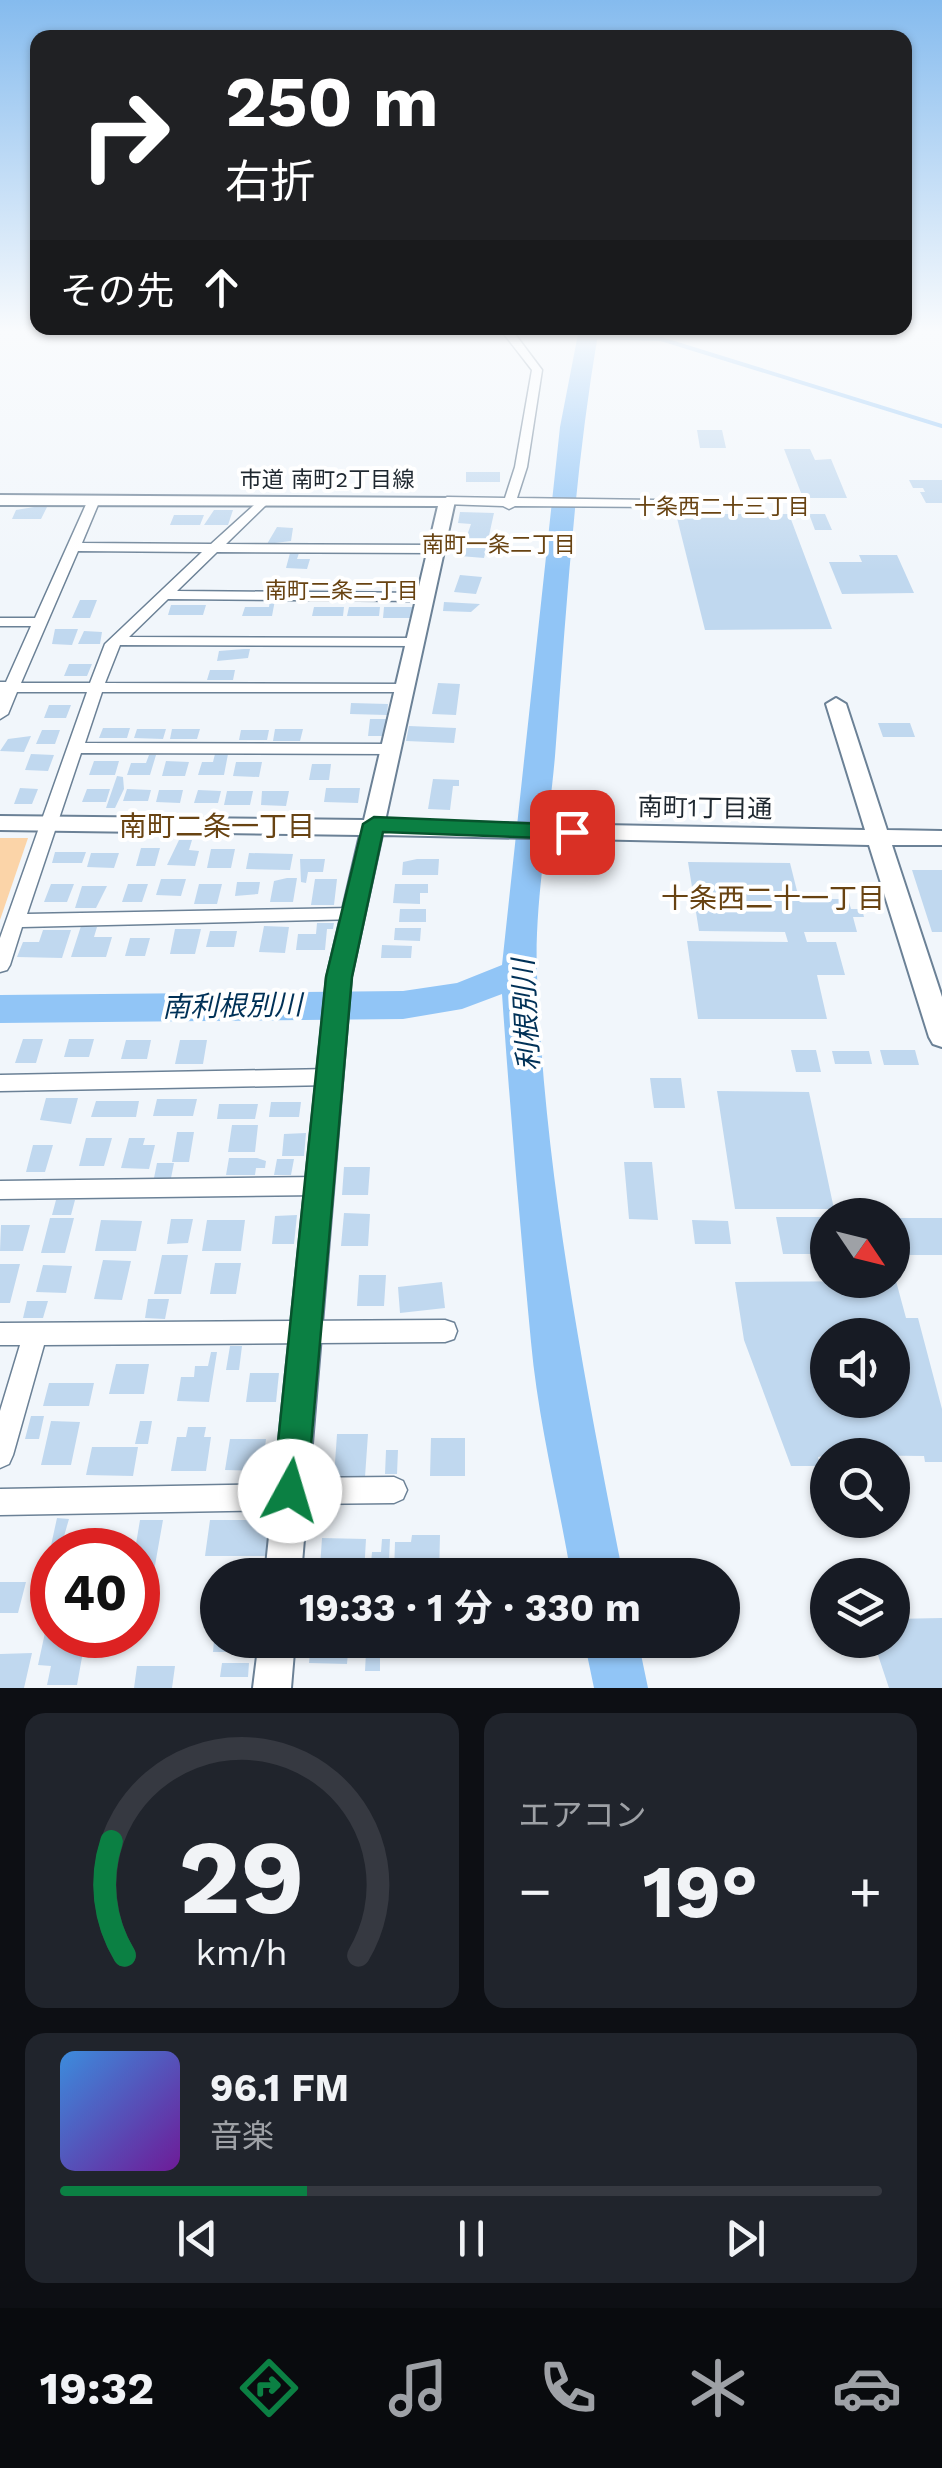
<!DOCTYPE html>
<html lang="ja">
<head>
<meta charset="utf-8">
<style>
  body { margin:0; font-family:"Work Sans","Noto Sans JP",sans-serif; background:#20242c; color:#f1f3f6; height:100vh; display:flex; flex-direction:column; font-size:38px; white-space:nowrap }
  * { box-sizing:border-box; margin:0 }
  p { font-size:32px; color:#9ea1a6 }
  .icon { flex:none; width:55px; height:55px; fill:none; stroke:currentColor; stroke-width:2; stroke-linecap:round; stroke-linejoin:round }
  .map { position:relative; height:1688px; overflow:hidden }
  .drawer { display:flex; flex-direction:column; gap:25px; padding:25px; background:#0d0f14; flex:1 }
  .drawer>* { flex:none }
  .guide { position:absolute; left:30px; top:30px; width:882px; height:305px; border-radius:20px; box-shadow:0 2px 8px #0004; background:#202124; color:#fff; overflow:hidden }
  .needle { width:65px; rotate:125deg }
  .tools { position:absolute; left:810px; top:1198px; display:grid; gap:20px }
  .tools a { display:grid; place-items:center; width:100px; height:100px; border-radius:50%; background:#171b24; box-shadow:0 2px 8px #0004; font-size:50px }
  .speed { position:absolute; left:30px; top:1528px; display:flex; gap:20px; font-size:50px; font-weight:700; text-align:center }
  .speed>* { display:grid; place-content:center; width:130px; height:130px; border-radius:50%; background:#171b24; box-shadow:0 2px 8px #0004; line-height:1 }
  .speed .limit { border:15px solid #d22; background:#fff; color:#111 }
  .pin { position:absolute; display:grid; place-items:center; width:85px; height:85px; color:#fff; margin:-42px; border-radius:20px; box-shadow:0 5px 15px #0006 }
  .me { position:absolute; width:110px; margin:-55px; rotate:6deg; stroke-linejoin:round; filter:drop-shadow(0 0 8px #0008) }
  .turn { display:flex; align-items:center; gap:35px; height:210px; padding:0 30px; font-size:45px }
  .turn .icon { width:130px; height:130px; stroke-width:2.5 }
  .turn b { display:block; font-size:70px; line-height:85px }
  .then { display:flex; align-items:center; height:95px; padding:0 30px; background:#0003; gap:20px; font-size:38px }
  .big { font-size:75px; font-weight:700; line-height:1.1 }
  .drawer .card { flex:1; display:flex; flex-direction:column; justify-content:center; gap:15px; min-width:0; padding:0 35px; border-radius:20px; background:#20242c }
  .drawer .dial { align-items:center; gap:0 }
  .dial svg { height:260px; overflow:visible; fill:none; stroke:#363941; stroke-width:7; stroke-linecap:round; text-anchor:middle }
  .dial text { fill:#f1f3f6; stroke:none }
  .song { display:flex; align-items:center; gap:30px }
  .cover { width:120px; height:120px; border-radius:15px; background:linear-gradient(135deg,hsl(210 70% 55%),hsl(280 70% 35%)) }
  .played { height:10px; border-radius:5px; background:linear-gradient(90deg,#0b8043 30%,#363941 30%) }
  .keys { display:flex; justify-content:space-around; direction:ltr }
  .heat { display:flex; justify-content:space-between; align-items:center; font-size:55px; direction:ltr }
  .drawer .tiles { flex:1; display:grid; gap:25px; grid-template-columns:1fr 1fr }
  .card:last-child { grid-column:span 2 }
  .trip { position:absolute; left:200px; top:1558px; width:540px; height:100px; border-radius:50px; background:#171b24; box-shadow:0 2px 8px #0004; font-weight:700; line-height:100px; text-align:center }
  .tabs { display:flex; height:160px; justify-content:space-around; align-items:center; background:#090b0e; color:#9ea1a6 }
  .tabs .icon { width:70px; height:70px }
  .tabs .on { color:#0b8043 }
  .tabs b { font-size:45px; color:#f1f3f6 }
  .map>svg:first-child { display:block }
</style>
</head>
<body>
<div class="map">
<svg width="942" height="1688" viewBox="0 0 942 1688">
  <rect width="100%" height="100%" fill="#f1f6fb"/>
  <path fill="#fbd4a8" d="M0 838H28L0 920Z"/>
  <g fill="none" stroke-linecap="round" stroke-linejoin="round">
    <path stroke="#91c5f6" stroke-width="4" d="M588 337 661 339 942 426"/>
    <path fill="#91c5f6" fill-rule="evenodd" d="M578 334H598C574 474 566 615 555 756 549 826 534 906 537 975 545 1177 584 1378 623 1575H571C558 1498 538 1420 531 1342 520 1226 510 1110 502 994L462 1009 403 1019 0 1023V995L403 991 457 983 502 965 560 427Z
      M584 1640H638L648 1688H594Z"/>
  </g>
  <path fill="#c0d8ef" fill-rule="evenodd" d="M697 430H722L726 448H700Z
    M784 449H810L815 460 831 459 847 498H803Z
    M466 472H500V482H466Z
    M909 480H942V503H926L920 492H925L923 488H913Z
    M34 507H47L41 519H12L16 510Z
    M214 510H233L228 525H204Z
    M460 512 494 513 484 558 460 556 471 524 458 523Z
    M676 514H789L832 629 705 630Z
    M809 514H825L832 530H815Z
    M174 515H204L200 525H170Z
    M277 527 293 528 291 541 267 544Z
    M290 553H299L297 559H310L307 569 286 568Z
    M859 555H897L914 593 842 594 829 562H862Z
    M460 575 482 577 476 594 454 592Z
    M80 600H97L90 618H72Z
    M270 600H275L272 616H242L245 607H269Z
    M444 602 480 604 471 612 443 611Z
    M171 605H206L203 615H168Z
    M314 607H344L343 616H312Z
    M349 607H380L379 616H347Z
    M384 607H415L414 618H383Z
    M55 629H78L72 645 52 644Z
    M84 631 102 632 100 644H78Z
    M244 649H250L248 658 217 661 219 651Z
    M69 664H92L87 676H64Z
    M210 670H235L233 680H207Z
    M438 683 460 684 456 715 432 714Z
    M351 703 388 704 387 715 350 714Z
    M49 705H71L66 718H44Z
    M370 719H389L387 736H368Z
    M878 723H910L915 737H883Z
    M409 726 456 728 454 743 406 741Z
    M103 728H130L127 738H99Z
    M137 729H166L163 739 134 738Z
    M172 729H200L197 739H170Z
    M275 729H303L300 741H273Z
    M42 730H60L55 744H36Z
    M241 730H269L267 740H239Z
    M31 736 24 752 0 751 8 739Z
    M31 754 54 755 48 771 25 770Z
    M215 754H228L224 775H198L202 762H213Z
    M149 755H156L150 775H127L131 763H146Z
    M94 761H119L115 775H89Z
    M166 761 189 762 185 776H162Z
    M236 762H262L259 777 233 776Z
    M312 764H331L329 780H309Z
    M117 776 123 777 124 789 115 808H106Z
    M433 779 459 780V786H453L450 810 428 809Z
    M20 788 38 789 32 804H14Z
    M326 788H360L358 803 324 802Z
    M87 789H110L106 802H82Z
    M127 789 151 790 148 801H123Z
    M159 790H183L180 803 156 802Z
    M198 790 221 791 218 803H194Z
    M227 791H253L250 805H224Z
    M262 791H289L286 806 261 805Z
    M179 840H192L189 850 199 851 195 866 167 865Z
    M141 848H160L155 866H136Z
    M211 849H235L231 868H207Z
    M55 852H86L82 863H52Z
    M91 853H119L114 868 87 867Z
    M249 853 293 854 290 870 246 869Z
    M300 859H325L323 872H308L306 883 301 882Z
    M417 859H439L438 875H402L403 862Z
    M688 862 790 863 799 899H848L851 909H862L864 917H853L857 932H804L807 942H836L845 975H817L827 1019H698L687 941 788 942 785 932 699 931Z
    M912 870H942V932H932Z
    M287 878H297L293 902H270L274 881Z
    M161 879H186L181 896 156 895Z
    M315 879H337L334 905H311Z
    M237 882H260L258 894 235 896Z
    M51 884H74L67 902H44Z
    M128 884H148L142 902H122Z
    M199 884H222L217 904H194Z
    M395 884H428V893H420V904L393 903Z
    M82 886H107L96 908H75Z
    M400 909H426V922H399Z
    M317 923H334L333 929H327L325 950H296L298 934H316Z
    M81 926 97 927 94 937H112L106 957H71Z
    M264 926 289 927 285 953 259 952Z
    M395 928H421L420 941 394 940Z
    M175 929H201L195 954H170Z
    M43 930H71L62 958 17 957 23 942H39Z
    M210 931H237L234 947H206Z
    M130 938H150L145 956H125Z
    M382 945 412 946 411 958H381Z
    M23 1039H43L36 1063H15Z
    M69 1039H94L89 1057H64Z
    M126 1040H151L147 1059H121Z
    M180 1040H207L203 1064H175Z
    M791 1050H816L821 1072H796Z
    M880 1050H915L919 1065H884Z
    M832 1051H869L872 1064H835Z
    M650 1078H681L685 1108H654Z
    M717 1091 809 1092 834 1209H735Z
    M46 1098H78L71 1124 40 1120Z
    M157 1099H197L193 1116H153Z
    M96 1101H139L136 1117H91Z
    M271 1102H301L299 1117H269Z
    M219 1104H258L255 1119H217Z
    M232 1125H258L255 1152H228Z
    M177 1132H194L189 1162H172Z
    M306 1133 304 1156H282L284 1134Z
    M86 1138H112L104 1166H79Z
    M129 1138H145L143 1145H155L149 1169 121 1168Z
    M33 1145H53L45 1172H26Z
    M229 1158H257L266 1161 265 1168H256L255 1175H226Z
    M277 1159H294L291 1175H274Z
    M624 1162H652L658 1220 629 1219Z
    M157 1163H174L171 1178H154Z
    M344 1167H370L368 1195H342Z
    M56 1200H75L71 1215H52Z
    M344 1213 370 1214 368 1246H341Z
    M297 1215 294 1244H272L275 1216Z
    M776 1217H828V1254H783Z
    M50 1218H74L65 1253H41Z
    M892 1218H942V1255H892Z
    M171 1219H193L188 1243 167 1244Z
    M101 1220 142 1221 136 1251H95Z
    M207 1220H245L241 1251H202Z
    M692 1220 728 1221 731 1244H695Z
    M1 1225H30L23 1251H0Z
    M162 1255H188L181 1294H154Z
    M103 1260 131 1261 122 1300 94 1299Z
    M215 1263H241L236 1294H210Z
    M0 1264H20L10 1303H0Z
    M43 1265 72 1266 66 1293 36 1292Z
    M359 1275H386L384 1306H357Z
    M896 1281 906 1318H918L942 1409V1462H925L924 1456 828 1455 818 1457 820 1466H791L744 1340 735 1282ZM828 1335H892V1400H828Z
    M442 1282 445 1308 400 1313 398 1287Z
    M148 1299H169L165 1319 145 1318Z
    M27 1301H48L43 1318H23Z
    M230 1346H242L239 1370H226Z
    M211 1352H217L209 1402 177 1401 181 1377H194L195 1366H208Z
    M116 1364H149L144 1394H109Z
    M250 1373H279L276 1402H246Z
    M49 1383H94L89 1406H43Z
    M31 1416H44L39 1439H25Z
    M51 1421 80 1422 71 1465H41Z
    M140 1421H152L148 1444H135Z
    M188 1427H206L204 1437H211L206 1471H171L177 1437H186Z
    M337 1434H368L365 1477H334Z
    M431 1438H465V1476H430Z
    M230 1439H266L262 1471 225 1470Z
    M92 1447H138L133 1476 86 1475Z
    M386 1450H398L397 1474H385Z
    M57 1518 69 1519 60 1550H50Z
    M140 1520H163L151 1588H138L135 1550Z
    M210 1520H270L266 1556H205Z
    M412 1535H440L439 1575 394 1573 395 1542H411Z
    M322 1538 366 1539 364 1574 300 1575V1567L320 1568Z
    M382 1539H390L389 1561H380L379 1575H370L372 1552H381Z
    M0 1582H26L18 1613H0Z
    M942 1618V1688H889L873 1640H892V1619Z
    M46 1628H52V1635H86L77 1685H47L51 1666 38 1665Z
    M214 1640H247L246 1652H213Z
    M311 1640H349L347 1664 309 1663Z
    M408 1640H477V1649H408Z
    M366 1652H380V1671H365Z
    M32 1653 24 1688H0V1654Z
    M222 1663H249L248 1677H220Z
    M137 1666H175L172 1688H134Z"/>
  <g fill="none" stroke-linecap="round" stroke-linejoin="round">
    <g stroke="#6b8196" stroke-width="3">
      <path id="street" d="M504 334H515L542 370 527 467 517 498 655 500 661 504 660 507 515 506 509 509 503 506 443 504 441 501 447 497 505 498 515 467 532 370Z
        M94 496 100 500 82 543 211 544 263 497 269 501 267 504 226 544 437 545 444 549 437 553 217 552 177 591 426 593 433 597 426 601 168 599 129 637 416 638 423 642 416 646 120 645 105 683 405 684 413 689 410 692H102L85 743 391 744 399 749 391 754 81 753 27 914 353 908 362 914 360 919 22 927 10 965 7 970 0 972V938L87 692H17L8 714 0 719V682H6L31 626H0V618H35L88 500ZM78 551 202 552 105 644 90 683H21Z
        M331 1069 338 1071 341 1077 338 1083 331 1085 0 1091V1075Z
        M320 1177 328 1179 331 1186 328 1193 320 1195 0 1199V1181Z
        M445 1320 454 1323 457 1331 454 1339 445 1342 44 1345 13 1455 9 1464 0 1468V1411L20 1345H0V1323Z
        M394 1477 403 1481 407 1490 403 1499 394 1503 300 1504 290 1510 0 1515V1489L280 1484 290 1478Z"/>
    </g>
    <g stroke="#6b8196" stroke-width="4">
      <path id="secondary" d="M0 495 453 498 455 501 385 821 865 830 826 704 836 698 846 704 887 830 942 831V845H892L942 997V1047L933 1044 929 1037 869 845 382 835 351 977 301 1575H265L327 977 360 835 0 830V816L364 820 438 506 0 505Z
        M259 1640H295L291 1688H253Z"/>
    </g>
    <use href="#street" fill="#fff" fill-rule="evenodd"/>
    <use href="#secondary" fill="#fff" fill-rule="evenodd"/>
  </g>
  <linearGradient id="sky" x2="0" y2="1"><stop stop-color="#85bbee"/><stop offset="0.58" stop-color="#f9fbfd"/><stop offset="1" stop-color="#f9fbfd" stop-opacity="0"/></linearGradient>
  <rect width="942" height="571" fill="url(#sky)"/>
  <path fill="#0b8043" stroke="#07532c" stroke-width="2.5" d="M374 817 572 825 584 832 572 839 383 832 352 977 307 1491 302 1503 290 1508 278 1503 273 1491 326 977 363 824Z"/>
  <g text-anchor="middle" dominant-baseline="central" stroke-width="8" stroke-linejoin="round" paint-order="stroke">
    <g font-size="22" fill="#1f2830" stroke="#fff">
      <text x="327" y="479">市道 南町2丁目線</text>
    </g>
    <g font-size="22" fill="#684312" stroke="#fff">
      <text x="722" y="506">十条西二十三丁目</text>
      <text x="499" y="544">南町一条二丁目</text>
      <text x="342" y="590">南町二条二丁目</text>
    </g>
    <g font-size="25" fill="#1f2830" stroke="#fff">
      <text transform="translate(705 808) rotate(1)">南町1丁目通</text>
    </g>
    <g font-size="28" fill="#684312" stroke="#fff">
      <text x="217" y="826">南町二条一丁目</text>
      <text x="773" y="898">十条西二十一丁目</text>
    </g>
    <g font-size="28" font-style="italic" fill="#003157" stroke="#fff">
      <text transform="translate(232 1006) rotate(-1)">南利根別川</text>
      <text transform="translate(526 1015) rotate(-93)">利根別川</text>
    </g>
  </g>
</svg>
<div class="tools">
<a><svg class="needle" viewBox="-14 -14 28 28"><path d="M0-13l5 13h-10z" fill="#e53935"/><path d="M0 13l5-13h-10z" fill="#9ea1a6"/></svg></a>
<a><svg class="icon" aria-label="sound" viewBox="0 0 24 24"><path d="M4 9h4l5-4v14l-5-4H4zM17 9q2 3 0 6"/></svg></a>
<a><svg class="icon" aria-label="search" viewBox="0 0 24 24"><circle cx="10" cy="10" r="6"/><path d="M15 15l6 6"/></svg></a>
<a><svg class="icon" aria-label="layers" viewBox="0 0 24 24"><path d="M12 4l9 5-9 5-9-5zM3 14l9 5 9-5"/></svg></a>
</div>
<div class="speed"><div class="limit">40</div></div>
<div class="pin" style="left:572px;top:832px;background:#d93025"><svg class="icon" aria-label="arrive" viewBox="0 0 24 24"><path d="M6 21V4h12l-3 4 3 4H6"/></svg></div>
<svg class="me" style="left:290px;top:1491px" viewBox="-20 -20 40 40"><circle r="19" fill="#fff"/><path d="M0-13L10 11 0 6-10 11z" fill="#0b8043"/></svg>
<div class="trip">19:33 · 1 分 · 330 m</div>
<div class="guide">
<div class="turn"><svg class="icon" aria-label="right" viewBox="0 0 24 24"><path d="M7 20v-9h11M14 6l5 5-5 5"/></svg><div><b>250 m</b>右折</div></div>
<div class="then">その先<svg class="icon" aria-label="ahead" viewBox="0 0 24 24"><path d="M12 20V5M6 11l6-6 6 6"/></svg></div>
</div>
</div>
<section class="drawer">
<div class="tiles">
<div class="card dial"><svg viewBox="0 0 100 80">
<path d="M14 69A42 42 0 1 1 86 69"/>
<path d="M14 69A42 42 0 0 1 10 34" stroke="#0b8043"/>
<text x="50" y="56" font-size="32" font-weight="700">29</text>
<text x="50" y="72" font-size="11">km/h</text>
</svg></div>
<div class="card"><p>エアコン</p>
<div class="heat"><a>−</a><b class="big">19°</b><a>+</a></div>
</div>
<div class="card">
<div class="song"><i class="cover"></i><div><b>96.1 FM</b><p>音楽</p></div></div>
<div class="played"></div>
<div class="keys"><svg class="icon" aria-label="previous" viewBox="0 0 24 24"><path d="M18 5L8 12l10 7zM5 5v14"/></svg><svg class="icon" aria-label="pause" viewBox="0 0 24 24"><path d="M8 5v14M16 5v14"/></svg><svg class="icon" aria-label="next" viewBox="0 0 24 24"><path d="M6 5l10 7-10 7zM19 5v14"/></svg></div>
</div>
</div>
</section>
<nav class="tabs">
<b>19:32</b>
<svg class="icon on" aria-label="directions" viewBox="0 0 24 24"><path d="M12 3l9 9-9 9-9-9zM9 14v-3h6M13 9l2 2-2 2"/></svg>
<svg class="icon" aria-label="music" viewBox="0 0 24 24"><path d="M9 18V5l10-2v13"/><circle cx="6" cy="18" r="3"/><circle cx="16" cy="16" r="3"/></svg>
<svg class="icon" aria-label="phone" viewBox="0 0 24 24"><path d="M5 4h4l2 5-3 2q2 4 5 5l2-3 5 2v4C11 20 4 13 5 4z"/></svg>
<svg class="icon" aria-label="climate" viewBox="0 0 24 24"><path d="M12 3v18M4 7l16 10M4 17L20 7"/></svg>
<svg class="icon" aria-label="car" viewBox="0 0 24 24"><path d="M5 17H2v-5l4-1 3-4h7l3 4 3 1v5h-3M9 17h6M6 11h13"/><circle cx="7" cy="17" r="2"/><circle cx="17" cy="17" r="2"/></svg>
</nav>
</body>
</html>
